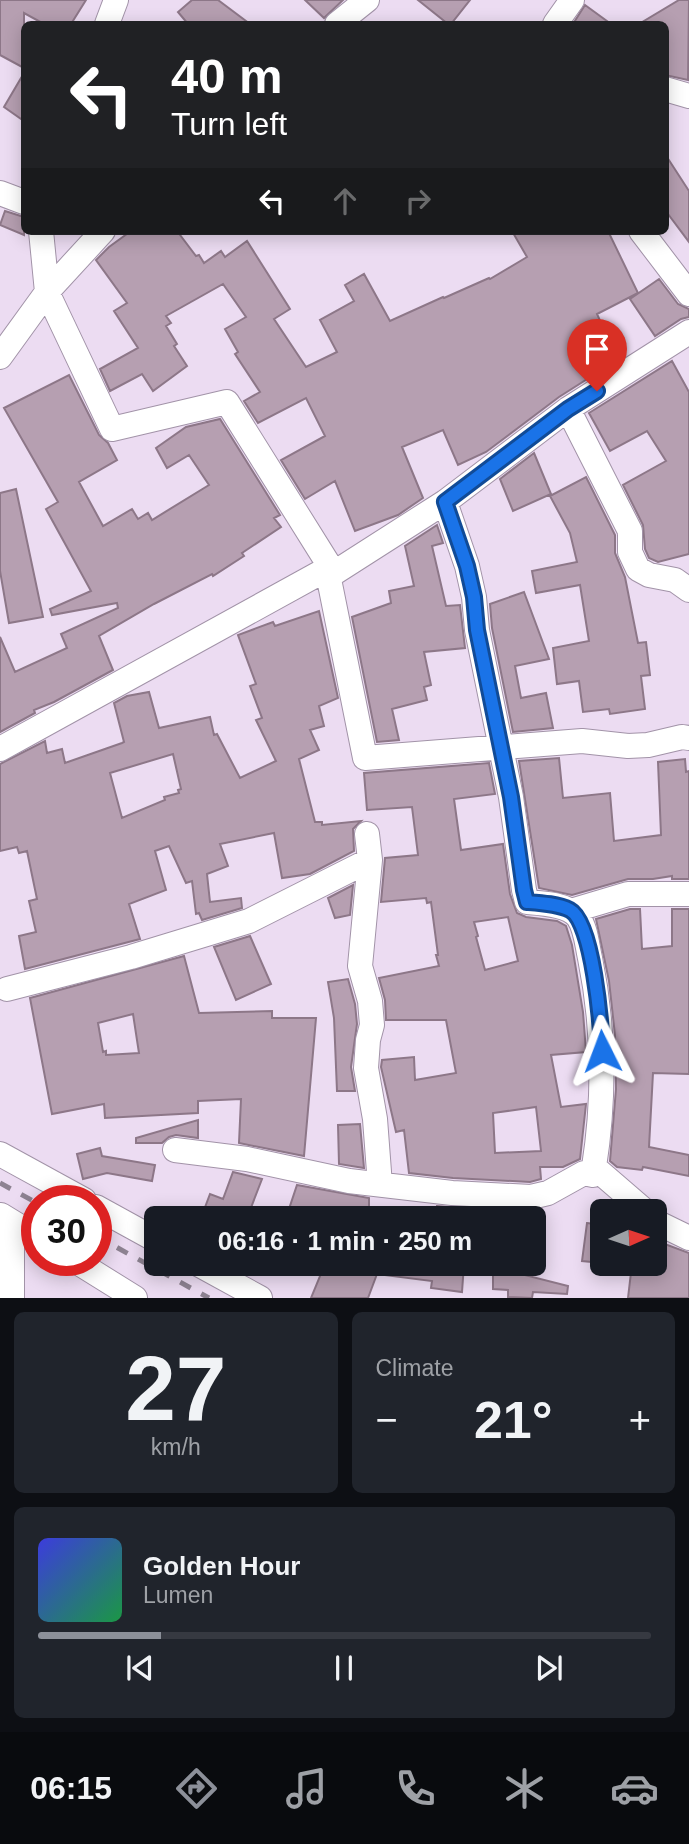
<!DOCTYPE html>
<html lang="en">
<head>
<meta charset="utf-8">
<style>
  body { margin:0; font-family:Arial,sans-serif; background:#20242c; color:#f1f3f6; height:100vh; display:flex; flex-direction:column; font-size:26px; white-space:nowrap }
  * { box-sizing:border-box; margin:0 }
  p { font-size:23px; color:#9ea1a6 }
  .icon { flex:none; width:38px; height:38px; fill:none; stroke:currentColor; stroke-width:2; stroke-linecap:round; stroke-linejoin:round }
  .map { position:relative; height:1298px; overflow:hidden }
  .details { display:flex; flex-direction:column; gap:14px; padding:14px; background:#0d0f14; flex:1 }
  .details>* { flex:none }
  .top-card { position:absolute; left:21px; top:21px; width:648px; height:214px; border-radius:10px; box-shadow:0 4px 18px #0003; background:#202124; color:#fff; overflow:hidden }
  .needle { width:46px; rotate:87deg }
  .buttons { position:absolute; left:590px; top:1199px; display:grid; gap:14px }
  .buttons a { display:grid; place-items:center; width:77px; height:77px; border-radius:10px; background:#171b24; box-shadow:0 4px 18px #0003; font-size:35px }
  .speed { position:absolute; left:21px; top:1185px; display:flex; gap:14px; font-size:35px; font-weight:700; text-align:center }
  .speed>* { display:grid; place-content:center; width:91px; height:91px; border-radius:50%; background:#171b24; box-shadow:0 4px 18px #0003; line-height:1 }
  .speed .limit { border:10px solid #d22; background:#fff; color:#111 }
  .pin { position:absolute; display:grid; place-items:center; width:60px; height:60px; color:#fff; margin:-72px -30px; border-radius:50% 50% 50% 0; rotate:-45deg; box-shadow:0 0 7px #0007 }
  .pin .icon { rotate:45deg }
  .me { position:absolute; width:77px; margin:-38px; rotate:357deg; stroke-linejoin:round; filter:drop-shadow(0 0 5px #0008) }
  .turn { display:flex; align-items:center; gap:24px; height:147px; padding:0 35px; font-size:32px }
  .turn .icon { width:91px; height:91px; stroke-width:2.5 }
  .turn b { display:block; font-size:49px; line-height:60px }
  .lanes { display:flex; align-items:center; height:66px; padding:0 35px; background:#0003; justify-content:center; gap:35px; direction:ltr }
  .lanes .off { opacity:.35 }
  .big { font-size:52px; font-weight:600; line-height:1.1 }
  .details .tile { flex:1; display:flex; flex-direction:column; justify-content:center; gap:10px; min-width:0; padding:0 24px; border-radius:10px; background:#20242c }
  .details .dial { align-items:center; gap:0 }
  .dial b { font-size:91px; line-height:1 }
  .song { display:flex; align-items:center; gap:21px }
  .cover { width:84px; height:84px; border-radius:10px; background:linear-gradient(135deg,hsl(240 70% 55%),hsl(140 70% 35%)) }
  .played { height:7px; border-radius:4px; background:linear-gradient(90deg,#8c9099 20%,#363941 20%) }
  .keys { display:flex; justify-content:space-around; direction:ltr }
  .heat { display:flex; justify-content:space-between; align-items:center; font-size:38px; direction:ltr }
  .details .tiles { flex:1; display:grid; gap:14px; grid-template-columns:1fr 1fr }
  .tile:last-child { grid-column:span 2 }
  .trip { position:absolute; left:144px; top:1206px; width:402px; height:70px; border-radius:10px; background:#171b24; box-shadow:0 4px 18px #0003; font-weight:600; line-height:70px; text-align:center }
  .menu { display:flex; height:112px; justify-content:space-around; align-items:center; background:#090b0e; color:#9ea1a6 }
  .menu .icon { width:49px; height:49px }
  .menu .selected { color:#8c9099 }
  .menu b { font-size:32px; color:#f1f3f6 }
  .map>svg:first-child { display:block }
</style>
</head>
<body>
<div class="map">
<svg width="689" height="1298" viewBox="0 0 689 1298">
  <rect width="100%" height="100%" fill="#ecdcf2"/>
  <path fill="#b69fb1" stroke="#8d7788" stroke-width="2" fill-rule="evenodd" d="M0 0H86L71 24H44L24 13V68L0 55Z
    M192 0H218L250 24H188L178 12Z
    M305 0H343L324 18Z
    M418 0H470L451 24H448Z
    M679 0H689L688 80 665 75V24H639Z
    M585 5 611 24H573Z
    M24 73V121L4 107Z
    M665 154 689 191V242L665 210Z
    M5 211 24 217V235L0 225Z
    M131 231H177L196 256 199 255 204 263 221 251 225 257 247 241 290 309 274 319 306 367 337 352 320 320 354 301 345 285 364 274 390 321 443 297 444 298 489 278 490 279 527 257 512 231H608L638 293 597 314 613 349 601 355 606 367 559 397 486 452 458 465 443 430 402 447 423 498 398 515 355 531 335 481 305 499 281 460 325 436 306 398 258 423 244 401 260 392 235 354 238 352 225 329 246 317 223 284 166 316 171 323 166 326 177 344 174 346 187 366 153 391 142 374 110 391 100 369 138 348 114 311 127 303 96 260 109 247Z
    M659 279 678 304 689 309V317L681 319 655 336 630 299Z
    M672 361 689 392V554L658 562 649 558 645 549 643 525 623 485 666 461 647 431 610 451 589 413Z
    M69 375 99 435 108 443 117 460 79 482 103 526 132 509 138 519 148 513 152 520 209 485 189 455 167 468 156 448 186 427 220 419 280 515 274 518 281 527 242 553 244 556 213 576 212 574 154 604 99 636 113 670 54 702 34 710 35 713 0 732V637L15 672 67 648 61 634 118 608 117 603 52 615 50 609 91 591 46 509 58 502 4 408Z
    M534 453 551 494 513 511 500 479Z
    M586 477 615 535V553L625 577 638 643 646 642 650 675 641 676 645 709 610 714 609 709 583 712 579 681 557 684 553 648 589 641 580 585 536 593 532 571 577 562 570 533 550 496Z
    M16 489 43 617 9 623 0 571V493Z
    M437 525 443 543 432 546 446 606 460 605 465 648 424 652 431 685 424 687 427 700 392 709 399 740 377 742 352 617 391 603 389 591 414 586 405 546Z
    M524 592 549 659 515 666 521 698 546 693 553 728 513 732 492 628 490 604Z
    M319 611 338 698 319 706 324 726 310 730 319 750 299 759 315 822H322V825L361 821 353 829 354 851 310 874 282 878 274 833 220 844 228 866 207 874 210 902 241 898 242 908 202 920 199 913 196 914 192 881 186 883 169 846 155 851 166 890 129 904 140 939 25 969 19 936 36 932 29 901 37 899 27 851 19 853 17 847 0 851V764L45 741 47 753 62 749 65 763 122 743 124 742 114 703 127 696 149 692 159 728 210 717 214 735 217 734 240 778 276 761 256 720 262 718 250 686 256 684 238 635 273 622 275 626ZM173 754 181 789 178 790 179 793 164 797 165 800 122 818 110 773Z
    M559 758 563 798 610 793 614 841 661 835 658 762 685 759 686 772 689 771V879H672V876L653 879H628L572 895 539 888 519 761Z
    M489 763 495 794 454 799 461 850 503 844 510 894 517 913 526 917 557 921 566 926 572 945 583 1012 586 1052 551 1055 561 1107 586 1104 580 1159 563 1167H540L541 1179 530 1182 453 1178 409 1173 404 1130 396 1132 381 1067 382 1060 414 1057 415 1080 456 1073 446 1020H386L385 1000 379 978 439 966 436 955H438L431 902 427 903 426 898 381 902 385 858 418 855 412 807 367 810 364 773ZM508 917 518 961 485 970 476 937 478 936 474 922ZM536 1107 541 1151 495 1153 493 1113Z
    M353 885 350 915 335 918 328 898Z
    M630 909H640L642 949 672 946V909H689V1074L653 1073 649 1147 689 1155V1176L643 1167 642 1170 617 1167 610 1161 616 1089 615 1035 609 981 596 919Z
    M250 936 271 984 236 1000 214 947Z
    M184 956 199 1013 272 1011V1018H316L304 1156 239 1143 241 1099 198 1101V1113L105 1118 104 1104 52 1114 30 998ZM133 1014 139 1053 106 1055V1051L103 1052 98 1023Z
    M348 979 355 1004 357 1024 351 1067 355 1091H337L334 1018 328 982Z
    M198 1120V1138L176 1135 169 1137 162 1143H136V1138Z
    M360 1124 364 1168 339 1164 338 1125Z
    M100 1148 102 1156 155 1165 152 1181 107 1173 83 1179 77 1154Z
    M233 1172 262 1179 247 1218H201L210 1194 223 1199Z
    M297 1185 369 1198V1218H286Z
    M437 1206 469 1209 468 1218H436Z
    M495 1210 530 1212 542 1210V1218H495Z
    M587 1223 602 1225V1263L582 1261Z
    M654 1240 689 1253V1298H628L632 1264H654Z
    M325 1264H464L462 1292 431 1288 432 1281 377 1274 368 1298H311Z
    M493 1267 568 1286 567 1294 533 1292 532 1298 508 1297V1290L493 1289Z"/>
  <g fill="none" stroke-linecap="round" stroke-linejoin="round">
    <g stroke="#a293a8" stroke-width="26">
      <path id="minor" d="M107 24 116 0
        M337 24 367 0
        M555 24 572 0
        M665 89 689 96
        M0 193 24 202
        M41 231 47 292 112 429 227 402 334 573
        M641 231 689 294
        M0 357 47 292 103 231
        M568 409 630 531V552L638 569 649 575 675 580 689 590
        M445 502 467 566 474 597 477 630 511 797 524 890 527 902C542 903 568 904 578 917 586 928 587 945 590 958 604 1027 605 1097 594 1167L645 1211
        M327 569 365 758 582 741 628 746 648 745 682 737 689 738
        M0 749 327 569 334 573 445 502 568 409 689 332
        M367 834 370 860 360 966 370 1001 372 1025 368 1040 366 1068 375 1119 380 1185
        M571 911 628 894H689
        M7 989 131 957 249 921 370 860
        M175 1150 247 1159 349 1181 452 1193 531 1197 548 1193 584 1173 593 1175 594 1167
        M0 1154 84 1200
        M96 1207 156 1240
        M1 1215 37 1237
        M654 1221 689 1238
        M74 1260 135 1298
        M198 1264 260 1298
        M12 1298V1222"/>
    </g>
    <use href="#minor" stroke="#fff" stroke-width="24"/>
    <path stroke="#8e8392" stroke-width="5" stroke-dasharray="12 12" stroke-linecap="butt" d="M0 1183 37 1203
      M96 1236 209 1298"/>
  </g>
  <g fill="none" stroke-linecap="round" stroke-linejoin="round">
    <g stroke="#114b97" stroke-width="18">
      <path id="route" d="M597 391 568 409 445 502 467 566 474 597 477 630 511 797 524 890 527 902C541 903 558 904 570 910 593 922 601 1025 602 1051"/>
    </g>
    <use href="#route" stroke="#1a73e8" stroke-width="12"/>
  </g>
</svg>
<div class="buttons">
<a><svg class="needle" viewBox="-14 -14 28 28"><path d="M0-13l5 13h-10z" fill="#e53935"/><path d="M0 13l5-13h-10z" fill="#9ea1a6"/></svg></a>
</div>
<div class="speed"><div class="limit">30</div></div>
<div class="pin" style="left:597px;top:391px;background:#d93025"><svg class="icon" aria-label="arrive" viewBox="0 0 24 24"><path d="M6 21V4h12l-3 4 3 4H6"/></svg></div>
<svg class="me" style="left:602px;top:1051px" viewBox="-20 -20 40 40"><path d="M0-17L14 15 0 8-14 15z" fill="#1a73e8" stroke="#fff" stroke-width="4"/></svg>
<div class="trip">06:16 · 1 min · 250 m</div>
<div class="top-card">
<div class="turn"><svg class="icon" aria-label="left" viewBox="0 0 24 24"><path d="M17 20v-9H6M10 6l-5 5 5 5"/></svg><div><b>40 m</b>Turn left</div></div>
<div class="lanes"><svg class="icon" aria-label="left" viewBox="0 0 24 24"><path d="M17 20v-9H6M10 6l-5 5 5 5"/></svg><svg class="icon off" aria-label="ahead" viewBox="0 0 24 24"><path d="M12 20V5M6 11l6-6 6 6"/></svg><svg class="icon off" aria-label="right" viewBox="0 0 24 24"><path d="M7 20v-9h11M14 6l5 5-5 5"/></svg></div>
</div>
</div>
<section class="details">
<div class="tiles">
<div class="tile dial"><b>27</b><p>km/h</p></div>
<div class="tile"><p>Climate</p>
<div class="heat"><a>−</a><b class="big">21°</b><a>+</a></div>
</div>
<div class="tile">
<div class="song"><i class="cover"></i><div><b>Golden Hour</b><p>Lumen</p></div></div>
<div class="played"></div>
<div class="keys"><svg class="icon" aria-label="previous" viewBox="0 0 24 24"><path d="M18 5L8 12l10 7zM5 5v14"/></svg><svg class="icon" aria-label="pause" viewBox="0 0 24 24"><path d="M8 5v14M16 5v14"/></svg><svg class="icon" aria-label="next" viewBox="0 0 24 24"><path d="M6 5l10 7-10 7zM19 5v14"/></svg></div>
</div>
</div>
</section>
<nav class="menu">
<b>06:15</b>
<svg class="icon selected" aria-label="directions" viewBox="0 0 24 24"><path d="M12 3l9 9-9 9-9-9zM9 14v-3h6M13 9l2 2-2 2"/></svg>
<svg class="icon" aria-label="music" viewBox="0 0 24 24"><path d="M9 18V5l10-2v13"/><circle cx="6" cy="18" r="3"/><circle cx="16" cy="16" r="3"/></svg>
<svg class="icon" aria-label="phone" viewBox="0 0 24 24"><path d="M5 4h4l2 5-3 2q2 4 5 5l2-3 5 2v4C11 20 4 13 5 4z"/></svg>
<svg class="icon" aria-label="climate" viewBox="0 0 24 24"><path d="M12 3v18M4 7l16 10M4 17L20 7"/></svg>
<svg class="icon" aria-label="car" viewBox="0 0 24 24"><path d="M5 17H2v-5l4-1 3-4h7l3 4 3 1v5h-3M9 17h6M6 11h13"/><circle cx="7" cy="17" r="2"/><circle cx="17" cy="17" r="2"/></svg>
</nav>
</body>
</html>
